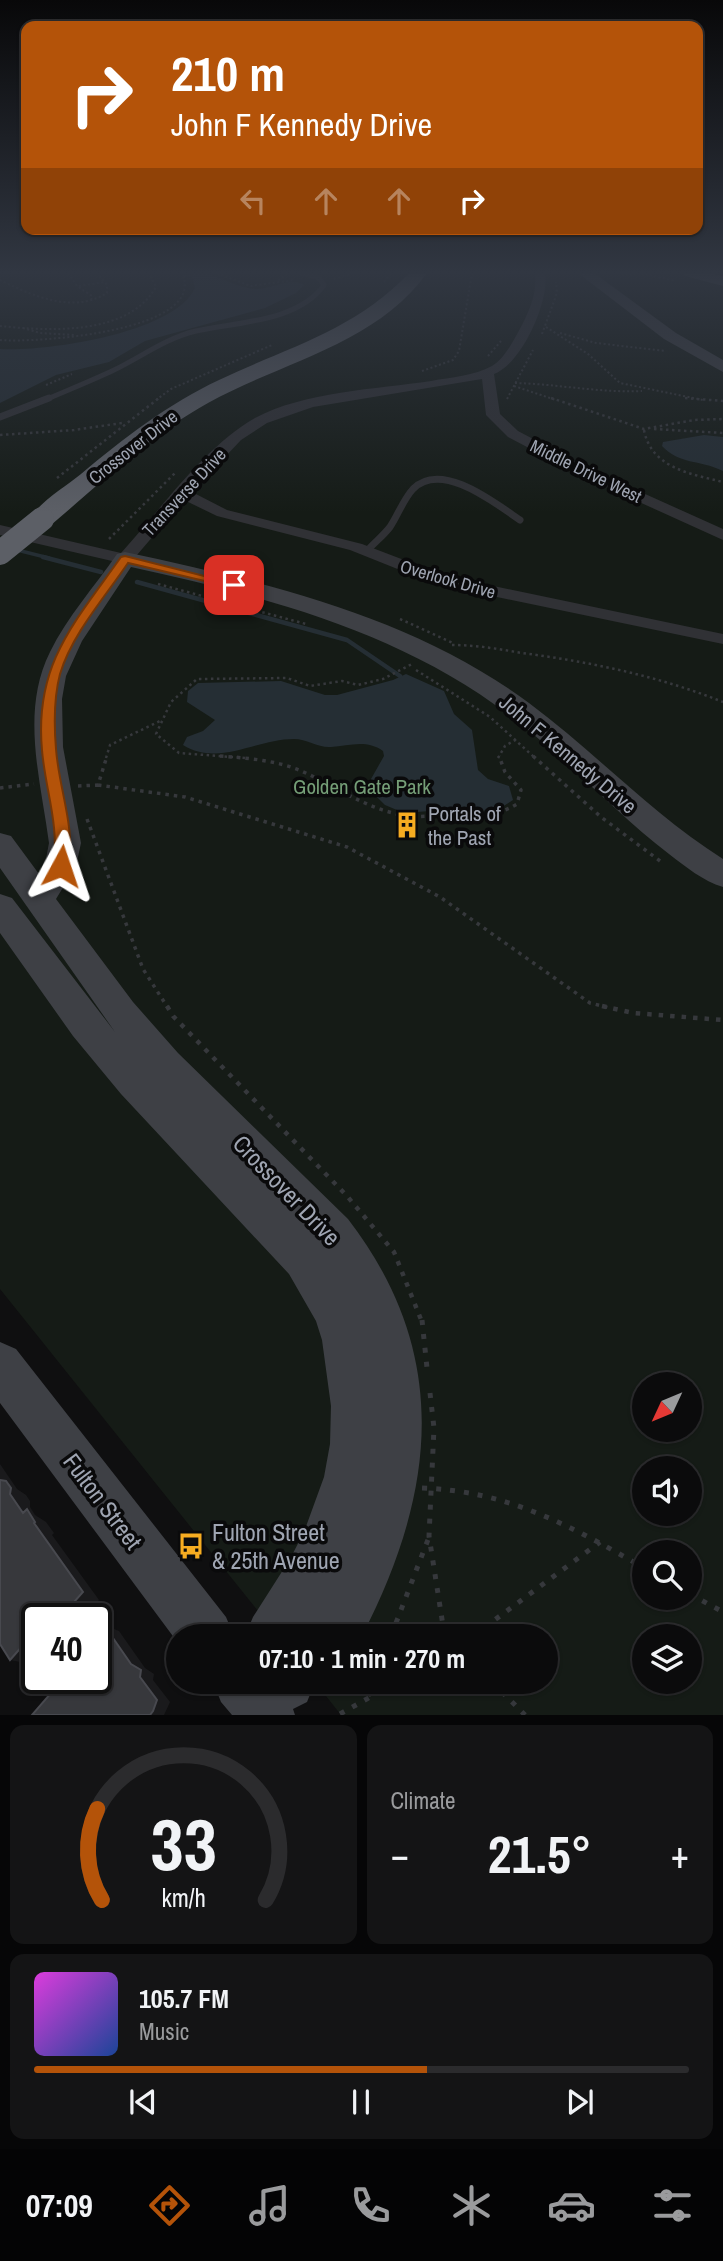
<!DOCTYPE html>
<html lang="en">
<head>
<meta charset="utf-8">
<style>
  body { margin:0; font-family:"Archivo Narrow",sans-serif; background:#141415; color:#f1f3f6; height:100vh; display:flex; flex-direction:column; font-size:26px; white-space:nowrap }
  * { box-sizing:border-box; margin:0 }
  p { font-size:23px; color:#9a9b9d }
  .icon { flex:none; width:38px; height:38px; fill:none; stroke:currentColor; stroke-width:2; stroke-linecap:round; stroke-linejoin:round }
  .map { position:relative; height:1715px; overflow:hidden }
  .sheet { display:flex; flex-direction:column; gap:10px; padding:10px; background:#060607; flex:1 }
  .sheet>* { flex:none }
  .top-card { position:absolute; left:21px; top:21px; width:682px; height:214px; border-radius:14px; box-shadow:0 2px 5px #0004,0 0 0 2px #2b2b2d; background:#b45309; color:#fff; overflow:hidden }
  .needle { width:46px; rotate:226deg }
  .controls { position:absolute; left:632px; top:1372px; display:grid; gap:14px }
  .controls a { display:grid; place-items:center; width:70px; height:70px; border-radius:50%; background:#0b0b0c; box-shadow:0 2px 5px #0004,0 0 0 2px #2b2b2d; font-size:35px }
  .speed { position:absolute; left:21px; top:1603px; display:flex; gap:14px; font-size:35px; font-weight:700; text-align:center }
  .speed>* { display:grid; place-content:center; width:91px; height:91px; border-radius:50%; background:#0b0b0c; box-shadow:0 2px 5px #0004,0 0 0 2px #2b2b2d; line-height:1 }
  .speed .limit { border:4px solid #111; border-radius:10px; background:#fff; color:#111 }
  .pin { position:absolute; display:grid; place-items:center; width:60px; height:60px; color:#fff; margin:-30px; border-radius:14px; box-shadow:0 4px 10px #0006 }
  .me { position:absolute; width:77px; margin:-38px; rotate:5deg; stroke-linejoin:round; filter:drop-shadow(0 0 5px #0008) }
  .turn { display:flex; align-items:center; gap:24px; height:147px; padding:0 35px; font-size:32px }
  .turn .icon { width:91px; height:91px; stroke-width:2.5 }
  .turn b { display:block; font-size:49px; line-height:60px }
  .lanes { display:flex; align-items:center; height:66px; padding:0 35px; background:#0003; justify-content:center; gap:35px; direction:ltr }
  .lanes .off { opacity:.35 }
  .big { font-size:52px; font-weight:800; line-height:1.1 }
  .sheet .card { flex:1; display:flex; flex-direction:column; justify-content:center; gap:10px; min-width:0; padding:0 24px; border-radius:14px; background:#141415 }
  .sheet .dial { align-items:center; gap:0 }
  .dial svg { height:182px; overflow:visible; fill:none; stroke:#2b2b2d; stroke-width:7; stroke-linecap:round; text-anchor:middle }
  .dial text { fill:#f1f3f6; stroke:none }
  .song { display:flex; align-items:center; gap:21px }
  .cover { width:84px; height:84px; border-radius:10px; background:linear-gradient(135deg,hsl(300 70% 55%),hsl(220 70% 35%)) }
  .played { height:7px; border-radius:4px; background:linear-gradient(90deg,#b45309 60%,#2b2b2d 60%) }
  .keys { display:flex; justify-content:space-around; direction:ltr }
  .heat { display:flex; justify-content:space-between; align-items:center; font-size:38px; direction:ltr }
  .sheet .tiles { flex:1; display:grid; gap:10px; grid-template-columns:1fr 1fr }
  .card:last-child { grid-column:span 2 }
  .trip { position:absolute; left:166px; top:1624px; width:392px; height:70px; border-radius:35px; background:#0b0b0c; box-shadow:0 2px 5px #0004,0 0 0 2px #2b2b2d; font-weight:800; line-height:70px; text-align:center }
  .tabs { display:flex; height:112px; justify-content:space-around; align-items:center; background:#040405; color:#9a9b9d }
  .tabs .icon { width:49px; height:49px }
  .tabs .active { color:#b45309 }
  .tabs b { font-size:32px; color:#f1f3f6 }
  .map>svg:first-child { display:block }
</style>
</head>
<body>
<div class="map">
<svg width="723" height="1715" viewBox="0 0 723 1715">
  <rect width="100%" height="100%" fill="#0f0f10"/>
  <path fill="#151b16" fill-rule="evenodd" d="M0 273H682L723 283V1715H341L315 1682H546V1636H278L0 1289ZM644 1384H690V1430H644ZM644 1468H690V1514H644ZM644 1552H690V1598H644ZM644 1636H690V1682H644Z"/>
  <path fill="#252e34" d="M191 273C212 270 232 287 255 289 270 290 292 276 304 285L296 293 265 308 145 341 109 362 56 375 0 403V349C45 352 175 333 195 288Z
    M704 435 723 437V471C698 459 680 465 662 446L663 442Z
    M406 674 444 691 454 714 472 730 478 770 488 779 509 786 513 800 494 812 468 808 404 813 385 805 370 790 371 779 384 756 383 751C366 739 349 746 331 747 318 748 307 739 294 739 256 739 219 767 183 745L187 737 203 731 215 720 187 702 188 691 198 683 281 681 325 695H337L393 680Z"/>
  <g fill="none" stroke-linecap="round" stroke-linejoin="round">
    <path stroke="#252e34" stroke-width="3.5" d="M17 550 49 558"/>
    <path stroke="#252e34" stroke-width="4.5" d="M43 557 101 572
      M137 582 347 640 400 676"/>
    <path stroke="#36383c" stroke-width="2" stroke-dasharray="2 2.5" stroke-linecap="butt" d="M68 273 77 286 92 296 91 301
      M217 273 250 286 295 280
      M612 273 640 274
      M641 273 676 281
      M184 276 217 273
      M334 279 353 273
      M0 280C33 296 73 314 107 293V285L97 273
      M278 280 289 273
      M384 282 391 273
      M79 286 105 282
      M0 326C49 331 128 336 156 287L149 273
      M546 327 588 354 620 383 703 400
      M23 328 40 333 74 335
      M560 333 596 343 666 351
      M542 334 557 293 556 282
      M0 340C34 343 209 332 182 273
      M488 356 501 341
      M422 371 453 360 459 351 472 273
      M515 383C557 384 600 393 642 391
      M46 385 72 374
      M514 386 556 400
      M507 399 533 350
      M156 400 171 389 272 345"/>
    <path stroke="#36383c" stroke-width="2.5" stroke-dasharray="2.5 3.5" stroke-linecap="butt" d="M551 398 644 429 694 420 723 419
      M685 398 723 401
      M654 429 723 433
      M644 430C651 468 691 474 723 482
      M0 435 74 430 122 423
      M57 478 159 398
      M109 539 176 472
      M158 584 306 624
      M400 619 453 643
      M452 645C476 645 499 649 522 653 591 662 658 676 723 702
      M416 670 490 717 535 758
      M106 758 110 745 160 721
      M245 758 179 753 156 734 171 702 197 679 287 678 310 686 342 681 358 685 383 679 412 664
      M498 758 505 746 517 739"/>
    <path stroke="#36383c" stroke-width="3.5" stroke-dasharray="3.5 5" stroke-linecap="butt" d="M220 756C246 758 274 760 299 770 332 784 361 806 397 814 421 820 447 813 472 812 493 811 497 816 517 804L521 790 505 772 499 756
      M533 756 601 817 660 861
      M98 785 185 797 347 847 440 897 590 1003 610 1008
      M78 786 98 785 107 756
      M0 788 34 784
      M87 819 143 969 168 1008"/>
    <path stroke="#36383c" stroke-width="4.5" stroke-dasharray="4.5 7" stroke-linecap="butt" d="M167 1006 173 1016 347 1196 394 1252 422 1322
      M602 1006 633 1013 723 1020"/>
    <path stroke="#36383c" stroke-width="5" stroke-dasharray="5 9" stroke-linecap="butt" d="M422 1320 427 1368
      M430 1393 434 1428 429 1536 444 1632 448 1636
      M422 1488C508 1491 571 1526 644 1568
      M690 1594 723 1612
      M391 1636 429 1537
      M473 1636 600 1542
      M492 1682 525 1715
      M368 1696 374 1682
      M340 1714 397 1682"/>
    <path stroke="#303135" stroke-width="5" d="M45 400C68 390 91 381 114 370 141 357 166 338 196 331 236 322 298 322 324 285L319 278 302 273"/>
    <path stroke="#303135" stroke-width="7" d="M0 417 49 398
      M367 551C374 543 383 536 390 527 398 515 403 500 413 489 441 460 495 503 520 520"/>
    <path fill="#303135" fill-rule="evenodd" d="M535 273H545C550 300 522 364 494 374L500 414 518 431 594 471 723 529V540L584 477 508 437 486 415 482 379 313 407 267 423 241 440 192 492 227 510 362 544 446 576 723 634V644L435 584 350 550 217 516 184 500 131 562 125 564 0 535V525L121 553C161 509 203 448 255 418 303 392 377 389 431 381 451 377 474 376 492 366 505 359 516 336 523 323 531 307 537 291 535 273Z"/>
    <path fill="#3e4045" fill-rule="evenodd" d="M578 273H594L676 333 723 360V372L664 339Z
      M125 552C265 582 412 616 529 703 596 753 652 814 723 859V887C703 881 686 867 669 854 613 811 565 757 509 715 399 631 263 596 131 567L82 641 66 676 62 699 63 747 81 843 76 866 56 899 133 1002 178 1053 348 1219C452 1354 436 1492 362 1636H305L308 1627 303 1636H245L253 1617 290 1559 304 1532 324 1477 330 1444 331 1406 322 1340 316 1321 289 1274 121 1094 73 1036 0 933V894L12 898 115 1032 0 868V833L11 836 39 874 46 859 49 843C41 781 20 712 50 652 67 617 95 586 117 554Z
      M0 1342 16 1349 226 1617 234 1636H178V1643L0 1403Z
      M213 1682H315L307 1702 293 1709 295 1715H232L221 1702Z"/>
    <path fill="#4c4e54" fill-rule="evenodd" d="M683 273H709L723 276V286L685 276Z"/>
    <path fill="#5c5f66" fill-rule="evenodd" d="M409 273H427C375 345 281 362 208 403 150 435 102 482 51 525L42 527 33 525 29 519C41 501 65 487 81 474 124 438 168 404 219 380 288 347 354 331 409 273Z"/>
    <path stroke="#5c5f66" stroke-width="24" d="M0 553 42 519"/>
  </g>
  <path fill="#1a1a1c" d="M0 1464 17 1489 26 1495 30 1501V1507L35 1515 46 1522 54 1533 52 1535 99 1600 82 1619H59L23 1513 0 1480Z
    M104 1625 119 1631 145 1668 154 1674 153 1680 170 1702 164 1715H150L140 1677Z
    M25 1643H37V1657L31 1664 10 1660Z"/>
  <path fill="#37383c" stroke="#48494f" stroke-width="2" d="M0 1480 6 1481 11 1488 10 1494 23 1513 27 1509 35 1522 34 1523 83 1592 59 1619H37V1643L30 1651 25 1643 10 1660 0 1644Z
    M104 1625 131 1664 141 1670 140 1677 157 1700 153 1711 150 1715H32L64 1678H96V1632Z"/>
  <linearGradient id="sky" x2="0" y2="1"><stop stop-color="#080809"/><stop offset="0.53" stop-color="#313742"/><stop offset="1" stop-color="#313742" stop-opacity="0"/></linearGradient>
  <rect width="723" height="513" fill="url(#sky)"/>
  <path fill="#b45309" stroke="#753606" stroke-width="2" d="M125 556 240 585 234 588 128 563C105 597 72 634 60 674 54 697 54 725 56 749 59 789 75 826 69 866L61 872 53 866C60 826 45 789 42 750 34 664 75 622 121 557Z"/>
  <defs>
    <g id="building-bare" transform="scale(2.1)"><path d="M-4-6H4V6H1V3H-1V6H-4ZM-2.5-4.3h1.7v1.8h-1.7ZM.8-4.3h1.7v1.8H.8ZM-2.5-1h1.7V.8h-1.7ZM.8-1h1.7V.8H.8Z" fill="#f6ac21" stroke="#0a0a0b" stroke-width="2.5" paint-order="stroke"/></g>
    <g id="bus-bare" transform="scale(2.1)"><path d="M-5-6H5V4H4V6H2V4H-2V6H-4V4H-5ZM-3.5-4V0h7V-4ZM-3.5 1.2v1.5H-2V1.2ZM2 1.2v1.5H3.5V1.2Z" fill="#f6ac21" stroke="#0a0a0b" stroke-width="2.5" paint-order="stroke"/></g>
  </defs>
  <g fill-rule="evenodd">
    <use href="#building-bare" x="407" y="825"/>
    <use href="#bus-bare" x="191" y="1546"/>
  </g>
  <g text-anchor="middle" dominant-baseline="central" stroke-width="7" stroke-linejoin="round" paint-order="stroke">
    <g font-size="18" fill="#9fa5b2" stroke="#0a0a0b">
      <text transform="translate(133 447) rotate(-38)">Crossover Drive</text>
      <text transform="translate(586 471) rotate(26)">Middle Drive West</text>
      <text transform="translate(184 492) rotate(-47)">Transverse Drive</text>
      <text transform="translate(448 579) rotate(16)">Overlook Drive</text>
    </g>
    <g font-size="21" fill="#9fa5b2" stroke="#0a0a0b">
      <text transform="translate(568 754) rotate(40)">John F Kennedy Drive</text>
    </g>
    <g font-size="21" fill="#759e77" stroke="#0a0a0b">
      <text x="362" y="786">Golden Gate Park</text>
    </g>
    <g font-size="21" fill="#9fa5b2" stroke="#0a0a0b" text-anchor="start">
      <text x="428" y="813">Portals of<tspan x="428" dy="24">the Past</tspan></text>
    </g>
    <g font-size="24" fill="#9fa5b2" stroke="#0a0a0b">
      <text transform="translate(287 1190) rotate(46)">Crossover Drive</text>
      <text transform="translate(103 1501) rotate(53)">Fulton Street</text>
    </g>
    <g font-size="24" fill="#9fa5b2" stroke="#0a0a0b" text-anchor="start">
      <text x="212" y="1532">Fulton Street<tspan x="212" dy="28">&amp; 25th Avenue</tspan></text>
    </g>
  </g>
</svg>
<div class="controls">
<a><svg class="needle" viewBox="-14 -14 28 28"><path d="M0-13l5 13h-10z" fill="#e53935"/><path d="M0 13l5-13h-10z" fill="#9a9b9d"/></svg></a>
<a><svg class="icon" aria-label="sound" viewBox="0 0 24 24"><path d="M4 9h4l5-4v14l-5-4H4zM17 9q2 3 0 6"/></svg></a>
<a><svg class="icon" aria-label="search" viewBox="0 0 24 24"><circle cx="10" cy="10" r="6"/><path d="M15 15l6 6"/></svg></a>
<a><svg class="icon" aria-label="layers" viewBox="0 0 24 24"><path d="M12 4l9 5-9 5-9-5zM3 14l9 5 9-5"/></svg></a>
</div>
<div class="speed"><div class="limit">40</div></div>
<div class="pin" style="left:234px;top:585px;background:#d93025"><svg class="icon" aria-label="arrive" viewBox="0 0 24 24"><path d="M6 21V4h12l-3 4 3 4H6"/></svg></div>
<svg class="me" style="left:61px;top:866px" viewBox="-20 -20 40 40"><path d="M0-17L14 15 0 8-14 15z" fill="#b45309" stroke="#fff" stroke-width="4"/></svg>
<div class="trip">07:10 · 1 min · 270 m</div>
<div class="top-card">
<div class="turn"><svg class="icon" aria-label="right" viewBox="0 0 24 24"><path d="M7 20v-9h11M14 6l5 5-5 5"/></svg><div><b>210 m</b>John F Kennedy Drive</div></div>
<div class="lanes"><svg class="icon off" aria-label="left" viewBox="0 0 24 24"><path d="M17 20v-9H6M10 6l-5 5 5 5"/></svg><svg class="icon off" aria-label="ahead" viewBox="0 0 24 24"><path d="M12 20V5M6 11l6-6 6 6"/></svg><svg class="icon off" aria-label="ahead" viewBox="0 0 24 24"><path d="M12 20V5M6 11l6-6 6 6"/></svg><svg class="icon" aria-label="right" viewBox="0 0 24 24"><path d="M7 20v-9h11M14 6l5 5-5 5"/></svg></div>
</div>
</div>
<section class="sheet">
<div class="tiles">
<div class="card dial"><svg viewBox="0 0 100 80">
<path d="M14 69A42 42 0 1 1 86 69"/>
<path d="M14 69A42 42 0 0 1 12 29" stroke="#b45309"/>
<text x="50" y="56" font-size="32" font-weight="700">33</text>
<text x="50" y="72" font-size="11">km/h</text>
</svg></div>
<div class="card"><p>Climate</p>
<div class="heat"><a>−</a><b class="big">21.5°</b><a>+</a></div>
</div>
<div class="card">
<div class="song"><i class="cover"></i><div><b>105.7 FM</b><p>Music</p></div></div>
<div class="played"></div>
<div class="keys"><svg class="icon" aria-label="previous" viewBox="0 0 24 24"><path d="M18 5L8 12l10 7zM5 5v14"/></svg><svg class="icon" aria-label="pause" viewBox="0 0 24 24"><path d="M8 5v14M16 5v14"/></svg><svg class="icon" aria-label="next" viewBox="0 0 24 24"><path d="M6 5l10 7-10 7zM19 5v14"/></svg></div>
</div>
</div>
</section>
<nav class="tabs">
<b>07:09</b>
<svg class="icon active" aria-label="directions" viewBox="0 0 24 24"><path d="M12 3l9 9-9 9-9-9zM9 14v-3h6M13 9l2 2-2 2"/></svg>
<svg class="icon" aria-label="music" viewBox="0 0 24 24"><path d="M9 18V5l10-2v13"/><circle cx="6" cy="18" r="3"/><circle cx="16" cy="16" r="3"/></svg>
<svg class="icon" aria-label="phone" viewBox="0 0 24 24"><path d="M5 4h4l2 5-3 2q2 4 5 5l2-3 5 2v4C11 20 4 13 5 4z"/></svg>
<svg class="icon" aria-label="climate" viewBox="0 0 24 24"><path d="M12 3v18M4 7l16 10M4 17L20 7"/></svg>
<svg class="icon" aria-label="car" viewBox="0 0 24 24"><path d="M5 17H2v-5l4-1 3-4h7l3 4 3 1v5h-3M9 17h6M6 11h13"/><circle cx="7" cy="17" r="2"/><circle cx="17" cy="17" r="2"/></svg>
<svg class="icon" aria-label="filters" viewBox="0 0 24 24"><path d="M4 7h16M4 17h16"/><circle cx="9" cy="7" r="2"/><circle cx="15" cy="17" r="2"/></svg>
</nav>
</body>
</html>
